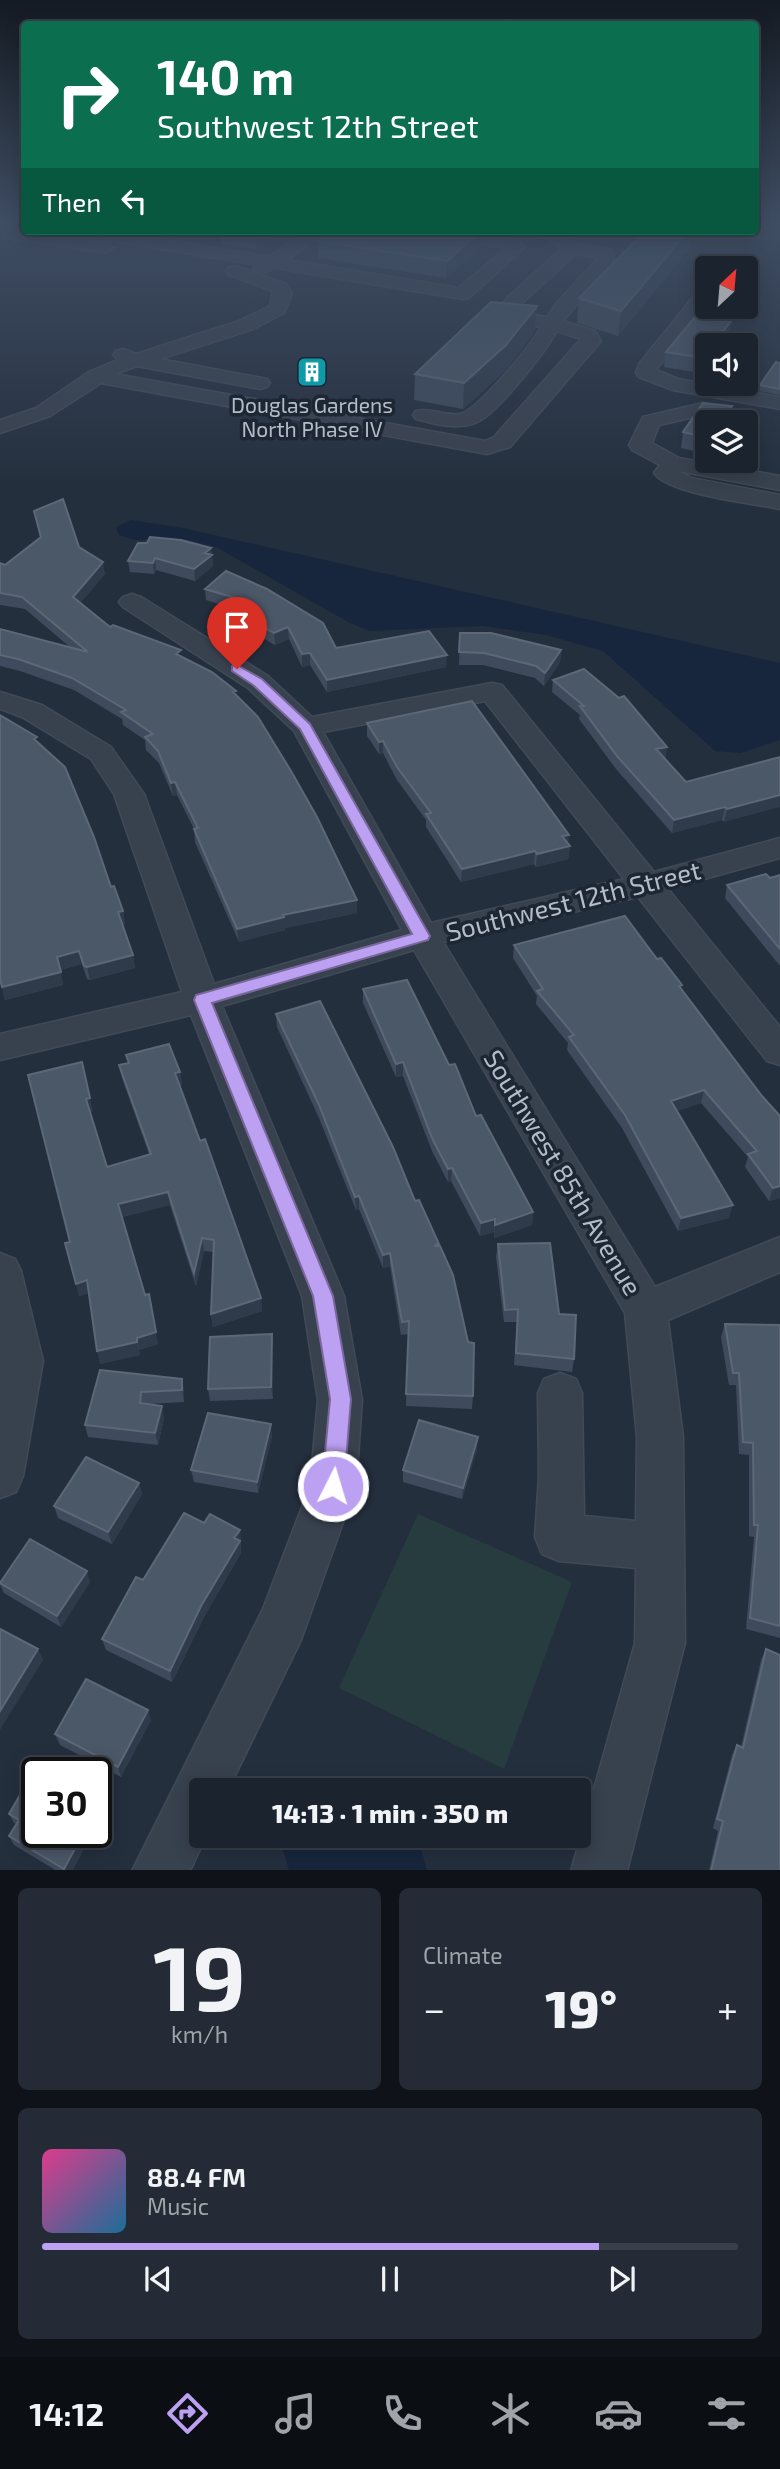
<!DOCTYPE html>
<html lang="en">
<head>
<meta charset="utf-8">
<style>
  body { margin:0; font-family:"Exo 2",sans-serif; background:#242b36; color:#f1f3f6; height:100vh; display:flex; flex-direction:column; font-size:26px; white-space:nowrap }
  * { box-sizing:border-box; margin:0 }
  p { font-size:23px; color:#a0a4aa }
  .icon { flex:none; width:38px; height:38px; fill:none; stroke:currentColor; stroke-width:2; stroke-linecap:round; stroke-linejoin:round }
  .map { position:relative; height:1870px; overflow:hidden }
  .drawer { display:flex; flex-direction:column; gap:18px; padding:18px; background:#0f1319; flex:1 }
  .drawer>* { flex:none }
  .top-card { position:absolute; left:21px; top:21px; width:738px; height:214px; border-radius:7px; box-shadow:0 4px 18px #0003,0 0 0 2px #39404a; background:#0b6e4f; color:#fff; overflow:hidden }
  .needle { width:46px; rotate:26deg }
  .tools { position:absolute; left:695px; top:256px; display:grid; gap:14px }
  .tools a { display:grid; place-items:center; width:63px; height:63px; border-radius:7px; background:#1b232e; box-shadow:0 4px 18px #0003,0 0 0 2px #39404a; font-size:35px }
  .speed { position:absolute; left:21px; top:1757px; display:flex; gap:14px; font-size:35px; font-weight:700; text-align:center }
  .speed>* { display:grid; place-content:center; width:91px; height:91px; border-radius:50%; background:#1b232e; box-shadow:0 4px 18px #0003,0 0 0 2px #39404a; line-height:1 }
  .speed .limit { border:4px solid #111; border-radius:10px; background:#fff; color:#111 }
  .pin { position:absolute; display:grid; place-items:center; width:60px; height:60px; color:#fff; margin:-72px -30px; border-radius:50% 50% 50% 0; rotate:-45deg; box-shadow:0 0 7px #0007 }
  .pin .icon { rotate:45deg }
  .me { position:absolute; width:77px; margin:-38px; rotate:5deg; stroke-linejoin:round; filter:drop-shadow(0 0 5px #0008) }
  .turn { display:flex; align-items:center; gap:24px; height:147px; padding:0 21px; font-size:32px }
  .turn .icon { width:91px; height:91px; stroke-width:2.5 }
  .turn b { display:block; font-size:49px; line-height:60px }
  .then { display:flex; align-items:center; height:66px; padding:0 21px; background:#0003; gap:14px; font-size:26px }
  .big { font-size:52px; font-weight:800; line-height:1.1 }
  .drawer .widget { flex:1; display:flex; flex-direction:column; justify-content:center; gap:10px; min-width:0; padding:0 24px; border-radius:10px; background:#242b36 }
  .drawer .dial { align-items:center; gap:0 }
  .dial b { font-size:91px; line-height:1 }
  .song { display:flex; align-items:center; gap:21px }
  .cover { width:84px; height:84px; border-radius:10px; background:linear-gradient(135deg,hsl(330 70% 55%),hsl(200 70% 35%)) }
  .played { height:7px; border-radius:4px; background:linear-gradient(90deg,#bca0f2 80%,#39404a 80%) }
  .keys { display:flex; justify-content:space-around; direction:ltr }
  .heat { display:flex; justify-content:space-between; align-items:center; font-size:38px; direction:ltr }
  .drawer .tiles { flex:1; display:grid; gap:18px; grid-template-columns:1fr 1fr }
  .widget:last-child { grid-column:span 2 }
  .trip { position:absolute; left:189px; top:1778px; width:402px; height:70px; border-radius:7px; background:#1b232e; box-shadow:0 4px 18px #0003,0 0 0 2px #39404a; font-weight:800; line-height:70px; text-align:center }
  .tabs { display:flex; height:112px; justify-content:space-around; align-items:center; background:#0b0e12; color:#a0a4aa }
  .tabs .icon { width:49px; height:49px }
  .tabs .active { color:#bca0f2 }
  .tabs b { font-size:32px; color:#f1f3f6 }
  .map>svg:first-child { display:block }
</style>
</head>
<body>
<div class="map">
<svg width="780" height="1871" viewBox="0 0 780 1871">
  <rect width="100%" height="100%" fill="#242f3e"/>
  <path fill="#263c3f" d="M418 1514 572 1582 504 1769 339 1688Z"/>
  <path fill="#17263c" d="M131 520 183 528 780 663V740L741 753 715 751 603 651 546 635 483 626 370 631 350 623 216 547 187 540H135L119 535 116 527Z
    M309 1836H417L427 1870H289L282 1847Z"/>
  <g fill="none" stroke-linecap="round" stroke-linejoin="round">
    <g stroke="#414a57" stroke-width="3">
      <path id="minor" d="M0 227 106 243 114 248 106 253 0 237Z
        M756 227 780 229V239L746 236 738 231H756Z
        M74 231H111L269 257 308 231H327L287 260 459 288 506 248 432 236 424 231C448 231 509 229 525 247L469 298 463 299 275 268 262 274 253 269 257 265 82 236Z
        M534 231H560L577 244 612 250 614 254 613 262 563 321 595 331 601 341 510 447 487 454 101 383 50 416 0 433V420L36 408 89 372 118 360 113 355 116 351 123 349 136 354 239 321 270 306 273 291 229 275 226 271 229 267 235 266 286 284 292 294 284 313 253 329 160 359 267 379 270 383 267 387 260 389 137 366 115 374 485 441 494 437 581 339 557 331C545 352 496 416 475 423 455 430 435 424 416 419L413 415 416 411C430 407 444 416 459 414 477 412 531 345 541 327L486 318 483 314 486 310 492 309 547 317 555 305 598 258 576 254 519 306H507L504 302 507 298 562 248Z
        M700 295 706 296 707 303 656 370 678 379 780 397V409L673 390 639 377 636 373 639 364 694 296Z
        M703 403 752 414 754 422 746 428V422L703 415 659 425 652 443 679 458 780 476V490L678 471 692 478 780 495V509C752 503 669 495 654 473L660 465 632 450 629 445 643 417Z
        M132 594 141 597 268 676 312 717 492 683 502 685 654 872 780 838V858L668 889 780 1027V1065L767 1061 638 897 443 942 655 1287 780 1237V1272L668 1320 683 1437 685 1643 627 1871H571L635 1643 636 1568 559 1561 542 1554 535 1537 539 1477 538 1393 544 1379 560 1373 576 1379 582 1393 584 1516 636 1521 637 1437 625 1313 414 950 222 1006 344 1296 362 1400 356 1486 301 1640 228 1790H201V1836H206L190 1871H132L263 1609 310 1486 318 1400 302 1296 191 1015 0 1060V1034L182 992 114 794 91 759 22 717 0 709V692L42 705 111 747 144 794 214 984 402 930 294 731 248 688 123 607 119 602 123 597ZM485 701 624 879 431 923 323 732Z
        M0 1253 15 1259 21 1271 43 1361 23 1476 16 1492 0 1498Z"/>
    </g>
    <use href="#minor" fill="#38414e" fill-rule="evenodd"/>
  </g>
  <path fill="#3f4b5c" d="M220 231H281L256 249 221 244Z
    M318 241 481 247 446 278 318 258Z
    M690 248 618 336 577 323 579 298Z
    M537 306 535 331 505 371 463 409 414 400 415 374Z
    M730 332 701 373 664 367 666 352Z
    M780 363V395L759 391 760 385Z
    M707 422V454L681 448 683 432Z
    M34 511 79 547 105 574 80 603 110 627 182 657 236 696 357 900V913L285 928V930L239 942 195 842 194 829 177 795 173 796 159 763 146 750 145 740 123 725 122 719 74 690 20 671 0 666V629L71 648 25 609 0 605V563L5 565 40 538Z
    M211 548 213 566 195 581 156 570 154 574 130 572 128 561Z
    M226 571 336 648 446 667 327 692 310 665 302 667 289 639 275 645 222 615 221 605 206 600 205 589Z
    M460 633 561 650 560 662 544 686 535 678 483 665H459Z
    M553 680 667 747 665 759 686 782 780 757 724 822 722 820 672 833 616 769 579 719 580 715 552 692Z
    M367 723 568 844 570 846 568 859 536 867 534 864 461 882 426 827V820L397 780 383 753 379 754 367 736Z
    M38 743 123 911 125 924 123 925 133 955 135 968 90 980 87 979 82 964 60 970 63 985 5 1000 0 979Z
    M780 875V966L725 898 727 885 770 878Z
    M514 945 657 959 682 985 681 990 780 1198 769 1201 745 1167 748 1157 701 1103 677 1111 729 1218 678 1231 622 1128 567 1050 568 1043 536 1004 537 996 513 958Z
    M363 989 449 1065 476 1116 533 1212 532 1225 494 1238V1232L480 1236 451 1181 448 1182 432 1151 403 1076 396 1077 363 1003Z
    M276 1014 415 1201 439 1244 473 1396 472 1409 406 1406 408 1334 401 1335 390 1266 383 1268 359 1209 356 1210 319 1118 277 1027Z
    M126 1055 180 1072 182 1085 180 1086 261 1298 262 1311 213 1327 211 1314 213 1252 204 1251 196 1286 170 1205 122 1217 158 1344 139 1350 140 1355 100 1364 89 1293 79 1296 70 1242 28 1075 93 1111H90L107 1167 149 1154 122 1078 119 1065 128 1063Z
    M498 1244 559 1314 574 1359 572 1372 514 1365 517 1322H504L496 1257Z
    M725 1324 780 1325V1638L746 1629 754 1537 749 1536V1455L739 1454 736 1385H729L721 1337Z
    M272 1334 273 1347V1399L210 1401 208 1389Z
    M100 1370 182 1379 184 1391V1402L148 1404 164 1418 158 1445 88 1437 85 1425Z
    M272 1436 258 1493 194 1482 191 1470Z
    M477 1449 462 1499 403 1482V1470Z
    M139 1483 142 1494 112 1544 58 1518 54 1506Z
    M204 1523 240 1530 241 1553 204 1617 172 1682 106 1650 102 1639 143 1580Z
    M0 1581 90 1582 61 1627 4 1593 0 1584Z
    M766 1649 780 1871H709L718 1831 713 1828 732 1755 737 1745 741 1747 761 1660Z
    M151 1720 121 1777 60 1745 55 1734Z
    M9 1814 37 1832H93L72 1871H57L14 1845 9 1836 16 1824 14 1823Z"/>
  <path fill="#2f3b4b" d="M256 231H281L256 249 255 232Z
    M481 231H482L481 247 446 278 447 261Z
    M688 231H692L690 248 618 336 621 311Z
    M537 306 535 331 505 371 463 409 464 383Z
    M733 318 730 332 721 345H713Z
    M707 353V365L701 373 703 358Z
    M732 406 729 422H722Z
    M211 548 213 566 195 581 194 569 205 553Z
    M155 558 156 570 154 574 153 563Z
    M103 562 105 574 75 609 73 597Z
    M288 627 289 639 275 645 274 633Z
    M561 650 560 662 544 686 545 673Z
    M310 653V665L302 667V654Z
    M447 655 446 667 327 692V680Z
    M383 741V753L379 754V742Z
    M667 747 665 759 656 749Z
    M175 782 177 795 173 796 171 783Z
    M780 795V807L724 822 727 809Z
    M725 807 722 820 672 833 674 820Z
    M569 835 568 847 570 846 568 859 536 867 537 854 562 836Z
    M535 851 534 864 461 882 462 869Z
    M357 900V913L285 928V930L239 942 237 929 283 915Z
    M123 911 125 924 120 925 118 912Z
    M79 951 82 964 60 970 57 957Z
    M133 955 135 968 90 980 87 967Z
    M61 972 63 985 5 1000 2 987Z
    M403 1062V1076L396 1077V1064Z
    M180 1072 182 1085 177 1087 175 1073Z
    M704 1090 701 1103 668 1114 671 1101Z
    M90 1098 93 1111 89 1112 86 1099Z
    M452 1168 451 1181 448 1182V1169Z
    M780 1186V1198L769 1201 773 1188Z
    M168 1192 170 1205 121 1217 118 1204Z
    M359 1196V1209L356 1210 355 1197Z
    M733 1205 729 1218 678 1231 681 1218Z
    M533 1212 532 1225 494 1238 495 1225Z
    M495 1219 494 1232 480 1236 481 1223Z
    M202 1238 204 1251 196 1286 194 1273Z
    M390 1253V1266L383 1268V1255Z
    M87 1280 90 1293 79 1296 76 1284Z
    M149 1294 158 1344 139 1350 137 1338Z
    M261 1298 262 1311 213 1327 211 1314Z
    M272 1334 273 1347V1399L271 1387Z
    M137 1342 140 1355 100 1364 97 1351Z
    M182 1379 184 1391V1402L182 1390Z
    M162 1406 164 1418 158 1445 155 1433Z
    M271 1424 272 1436 258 1493 257 1482Z
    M478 1437 477 1449 462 1499 463 1488Z
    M139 1483 142 1494 112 1544 108 1532Z
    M240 1530 241 1553 204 1617 172 1682 170 1671 234 1538Z
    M87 1571 90 1582 61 1627 57 1616Z
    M38 1649 43 1660 0 1730V1711Z
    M148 1710 151 1720 121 1777 118 1767Z
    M102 1800 106 1809 96 1827V1810Z
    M84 1832H93L72 1871H65L64 1869Z"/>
  <path fill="#4b5868" stroke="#5c6777" stroke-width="2" d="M332 231H481L447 261 318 241Z
    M645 231H688L621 311 579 298Z
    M491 302 537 306 506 345 464 383 415 374Z
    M699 312 733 318 713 345H707V353L703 358 666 352Z
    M776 362 780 363V389L760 385Z
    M703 403 732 406 722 422H707V438L683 432Z
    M63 499 79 547 103 562 73 597 110 627 113 625 181 650 176 654 212 672 236 691 233 692 258 717 291 771 317 817 357 900 283 915 284 917 237 929 194 829 198 828 175 782 171 783 158 751 145 737 153 734 121 712 126 710 72 678 18 659 0 655V629L88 652 22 597 0 593V563L5 565 41 537 34 511Z
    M150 537 181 540 211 548 205 553 212 555 194 569 155 558 153 563 128 561 138 543H147Z
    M226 571 267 589 323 623 336 648 429 631 447 655 327 680 310 653 302 654 288 627 274 633 221 603 232 597 205 589Z
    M460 633H491L561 650 545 673 536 666 484 653 459 652Z
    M584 669 619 698 624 696 667 747 656 749 686 782 780 757V795L727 809 725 807 674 820 617 756 580 706H584L553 680Z
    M472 701 569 835 562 836 570 846 537 854 535 851 462 869 426 814 431 813 397 767 383 741 379 742 367 723Z
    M0 715 37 737 34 739 65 767 94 837 111 887 114 886 123 911 118 912 133 955 87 967 84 966 79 951 57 957 61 972 2 987 0 979Z
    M766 874 770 878 780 875V949L727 885Z
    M625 916 657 959 661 958 682 985 679 986 762 1096 780 1116V1186L773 1188 748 1154 757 1151 704 1090 671 1101 733 1205 681 1218 625 1115 569 1037 574 1035 537 991 543 989 514 945Z
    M407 980 449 1065 455 1064 476 1116 481 1115 533 1212 495 1225V1219L481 1223 452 1168 448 1169 432 1138 403 1062 396 1064 363 989Z
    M320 1001 393 1147 415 1201 419 1200 439 1244 434 1246H440L453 1275 468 1342 474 1343 473 1396 406 1394 409 1321 402 1322 390 1253 383 1255 359 1196 355 1197 319 1105 276 1014Z
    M169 1044 180 1072 175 1073 200 1141 205 1139 261 1298 211 1314 214 1240 202 1238 194 1273 168 1192 118 1204 145 1295 149 1294 156 1332 137 1338V1342L97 1351 87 1280 76 1284 65 1243 70 1242 28 1075 82 1062 90 1098 86 1099 107 1167 151 1154 119 1065 129 1063 126 1055Z
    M550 1243 559 1314 576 1315 574 1359 516 1353 518 1309 505 1310 498 1244Z
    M725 1324 780 1325V1626L750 1618 758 1525H754L753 1443 743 1442 739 1373H733Z
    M272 1334 271 1387 208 1389 210 1337Z
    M100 1370 182 1379V1390L141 1392 140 1403 162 1406 155 1433 85 1425Z
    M208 1413 271 1424 257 1482 191 1470Z
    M419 1420 478 1437 463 1488 403 1470Z
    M86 1457 139 1483 108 1532 54 1506Z
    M184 1513 204 1523 210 1514 240 1530 234 1538 240 1541 201 1606 170 1671 102 1639 136 1577 143 1580Z
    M30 1539 87 1571 57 1616 0 1583Z
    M0 1629 38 1649 0 1711Z
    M766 1649 780 1655V1871H711L723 1821 717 1819 737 1745 743 1748Z
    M86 1679 148 1710 118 1767 55 1734Z
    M38 1764 54 1773H37V1832H84L64 1869 9 1836 19 1820 9 1814Z
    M96 1796 102 1800 96 1810Z"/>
  <linearGradient id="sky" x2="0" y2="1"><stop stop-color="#141a22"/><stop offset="0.46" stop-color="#3f4d63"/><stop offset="1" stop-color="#3f4d63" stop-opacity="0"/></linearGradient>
  <rect width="780" height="483" fill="url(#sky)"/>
  <path fill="#bca0f2" stroke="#7a689d" stroke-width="2" d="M237 665 262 679 310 724 430 936 428 940 212 1003 333 1296 351 1399 344 1486 341 1493 333 1496 325 1493 322 1486 330 1399 313 1296 194 1000 196 995 412 934 300 729 253 685 232 671V666Z"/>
  <defs>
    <g id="building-square" transform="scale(1.575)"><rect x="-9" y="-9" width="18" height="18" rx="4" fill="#0f9aa8" stroke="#1d2633"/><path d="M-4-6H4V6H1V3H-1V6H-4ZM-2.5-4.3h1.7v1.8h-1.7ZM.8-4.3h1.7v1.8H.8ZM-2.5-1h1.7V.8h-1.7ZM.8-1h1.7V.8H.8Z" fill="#fff"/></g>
  </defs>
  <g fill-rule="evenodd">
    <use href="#building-square" x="312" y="372"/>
  </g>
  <g text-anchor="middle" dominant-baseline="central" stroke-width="7" stroke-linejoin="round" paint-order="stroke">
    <g font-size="21" fill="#b4bcc9" stroke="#1d2633">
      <text x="312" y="404">Douglas Gardens<tspan x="312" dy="24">North Phase IV</tspan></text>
    </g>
    <g font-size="26" fill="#b4bcc9" stroke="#1d2633">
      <text transform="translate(573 900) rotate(-14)">Southwest 12th Street</text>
      <text transform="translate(564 1172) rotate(59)">Southwest 85th Avenue</text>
    </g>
  </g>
</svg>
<div class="tools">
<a><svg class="needle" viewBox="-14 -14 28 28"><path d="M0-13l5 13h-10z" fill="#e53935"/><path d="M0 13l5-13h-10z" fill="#a0a4aa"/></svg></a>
<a><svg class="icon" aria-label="sound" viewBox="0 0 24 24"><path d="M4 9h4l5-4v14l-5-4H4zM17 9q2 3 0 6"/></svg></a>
<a><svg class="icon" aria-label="layers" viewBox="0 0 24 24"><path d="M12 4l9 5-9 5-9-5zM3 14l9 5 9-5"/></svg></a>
</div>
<div class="speed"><div class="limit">30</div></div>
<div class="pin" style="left:237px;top:669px;background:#d93025"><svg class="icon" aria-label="arrive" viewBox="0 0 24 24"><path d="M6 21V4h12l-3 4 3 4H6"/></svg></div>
<svg class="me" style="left:333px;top:1486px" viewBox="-20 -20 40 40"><circle r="17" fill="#bca0f2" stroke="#fff" stroke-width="3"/><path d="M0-11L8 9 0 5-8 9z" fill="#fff"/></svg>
<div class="trip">14:13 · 1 min · 350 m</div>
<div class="top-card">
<div class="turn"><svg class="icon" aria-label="right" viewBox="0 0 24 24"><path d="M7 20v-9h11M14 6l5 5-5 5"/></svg><div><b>140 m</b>Southwest 12th Street</div></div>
<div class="then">Then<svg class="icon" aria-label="left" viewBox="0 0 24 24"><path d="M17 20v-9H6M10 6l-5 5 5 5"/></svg></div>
</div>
</div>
<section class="drawer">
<div class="tiles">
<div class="widget dial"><b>19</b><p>km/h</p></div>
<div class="widget"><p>Climate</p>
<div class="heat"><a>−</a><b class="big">19°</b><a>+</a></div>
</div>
<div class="widget">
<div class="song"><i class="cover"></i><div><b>88.4 FM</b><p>Music</p></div></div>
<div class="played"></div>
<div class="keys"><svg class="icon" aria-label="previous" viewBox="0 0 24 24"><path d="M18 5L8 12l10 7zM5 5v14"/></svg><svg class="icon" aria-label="pause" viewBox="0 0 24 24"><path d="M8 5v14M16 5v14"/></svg><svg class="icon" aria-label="next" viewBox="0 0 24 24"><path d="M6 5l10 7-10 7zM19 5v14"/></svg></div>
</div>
</div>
</section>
<nav class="tabs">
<b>14:12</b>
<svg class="icon active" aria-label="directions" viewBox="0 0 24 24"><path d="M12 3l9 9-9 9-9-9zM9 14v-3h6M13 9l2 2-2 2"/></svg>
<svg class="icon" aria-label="music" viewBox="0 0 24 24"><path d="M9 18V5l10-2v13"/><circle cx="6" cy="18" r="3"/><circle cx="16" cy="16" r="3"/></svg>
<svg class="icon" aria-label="phone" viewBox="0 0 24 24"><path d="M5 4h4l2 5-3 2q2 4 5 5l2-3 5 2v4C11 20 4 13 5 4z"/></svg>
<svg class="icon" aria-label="climate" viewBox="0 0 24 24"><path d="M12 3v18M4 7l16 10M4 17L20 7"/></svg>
<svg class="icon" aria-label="car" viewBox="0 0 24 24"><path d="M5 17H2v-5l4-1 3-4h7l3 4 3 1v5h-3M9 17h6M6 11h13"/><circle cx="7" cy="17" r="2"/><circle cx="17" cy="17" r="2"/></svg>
<svg class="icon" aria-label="filters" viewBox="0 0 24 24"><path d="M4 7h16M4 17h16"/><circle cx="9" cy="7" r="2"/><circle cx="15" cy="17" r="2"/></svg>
</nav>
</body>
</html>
